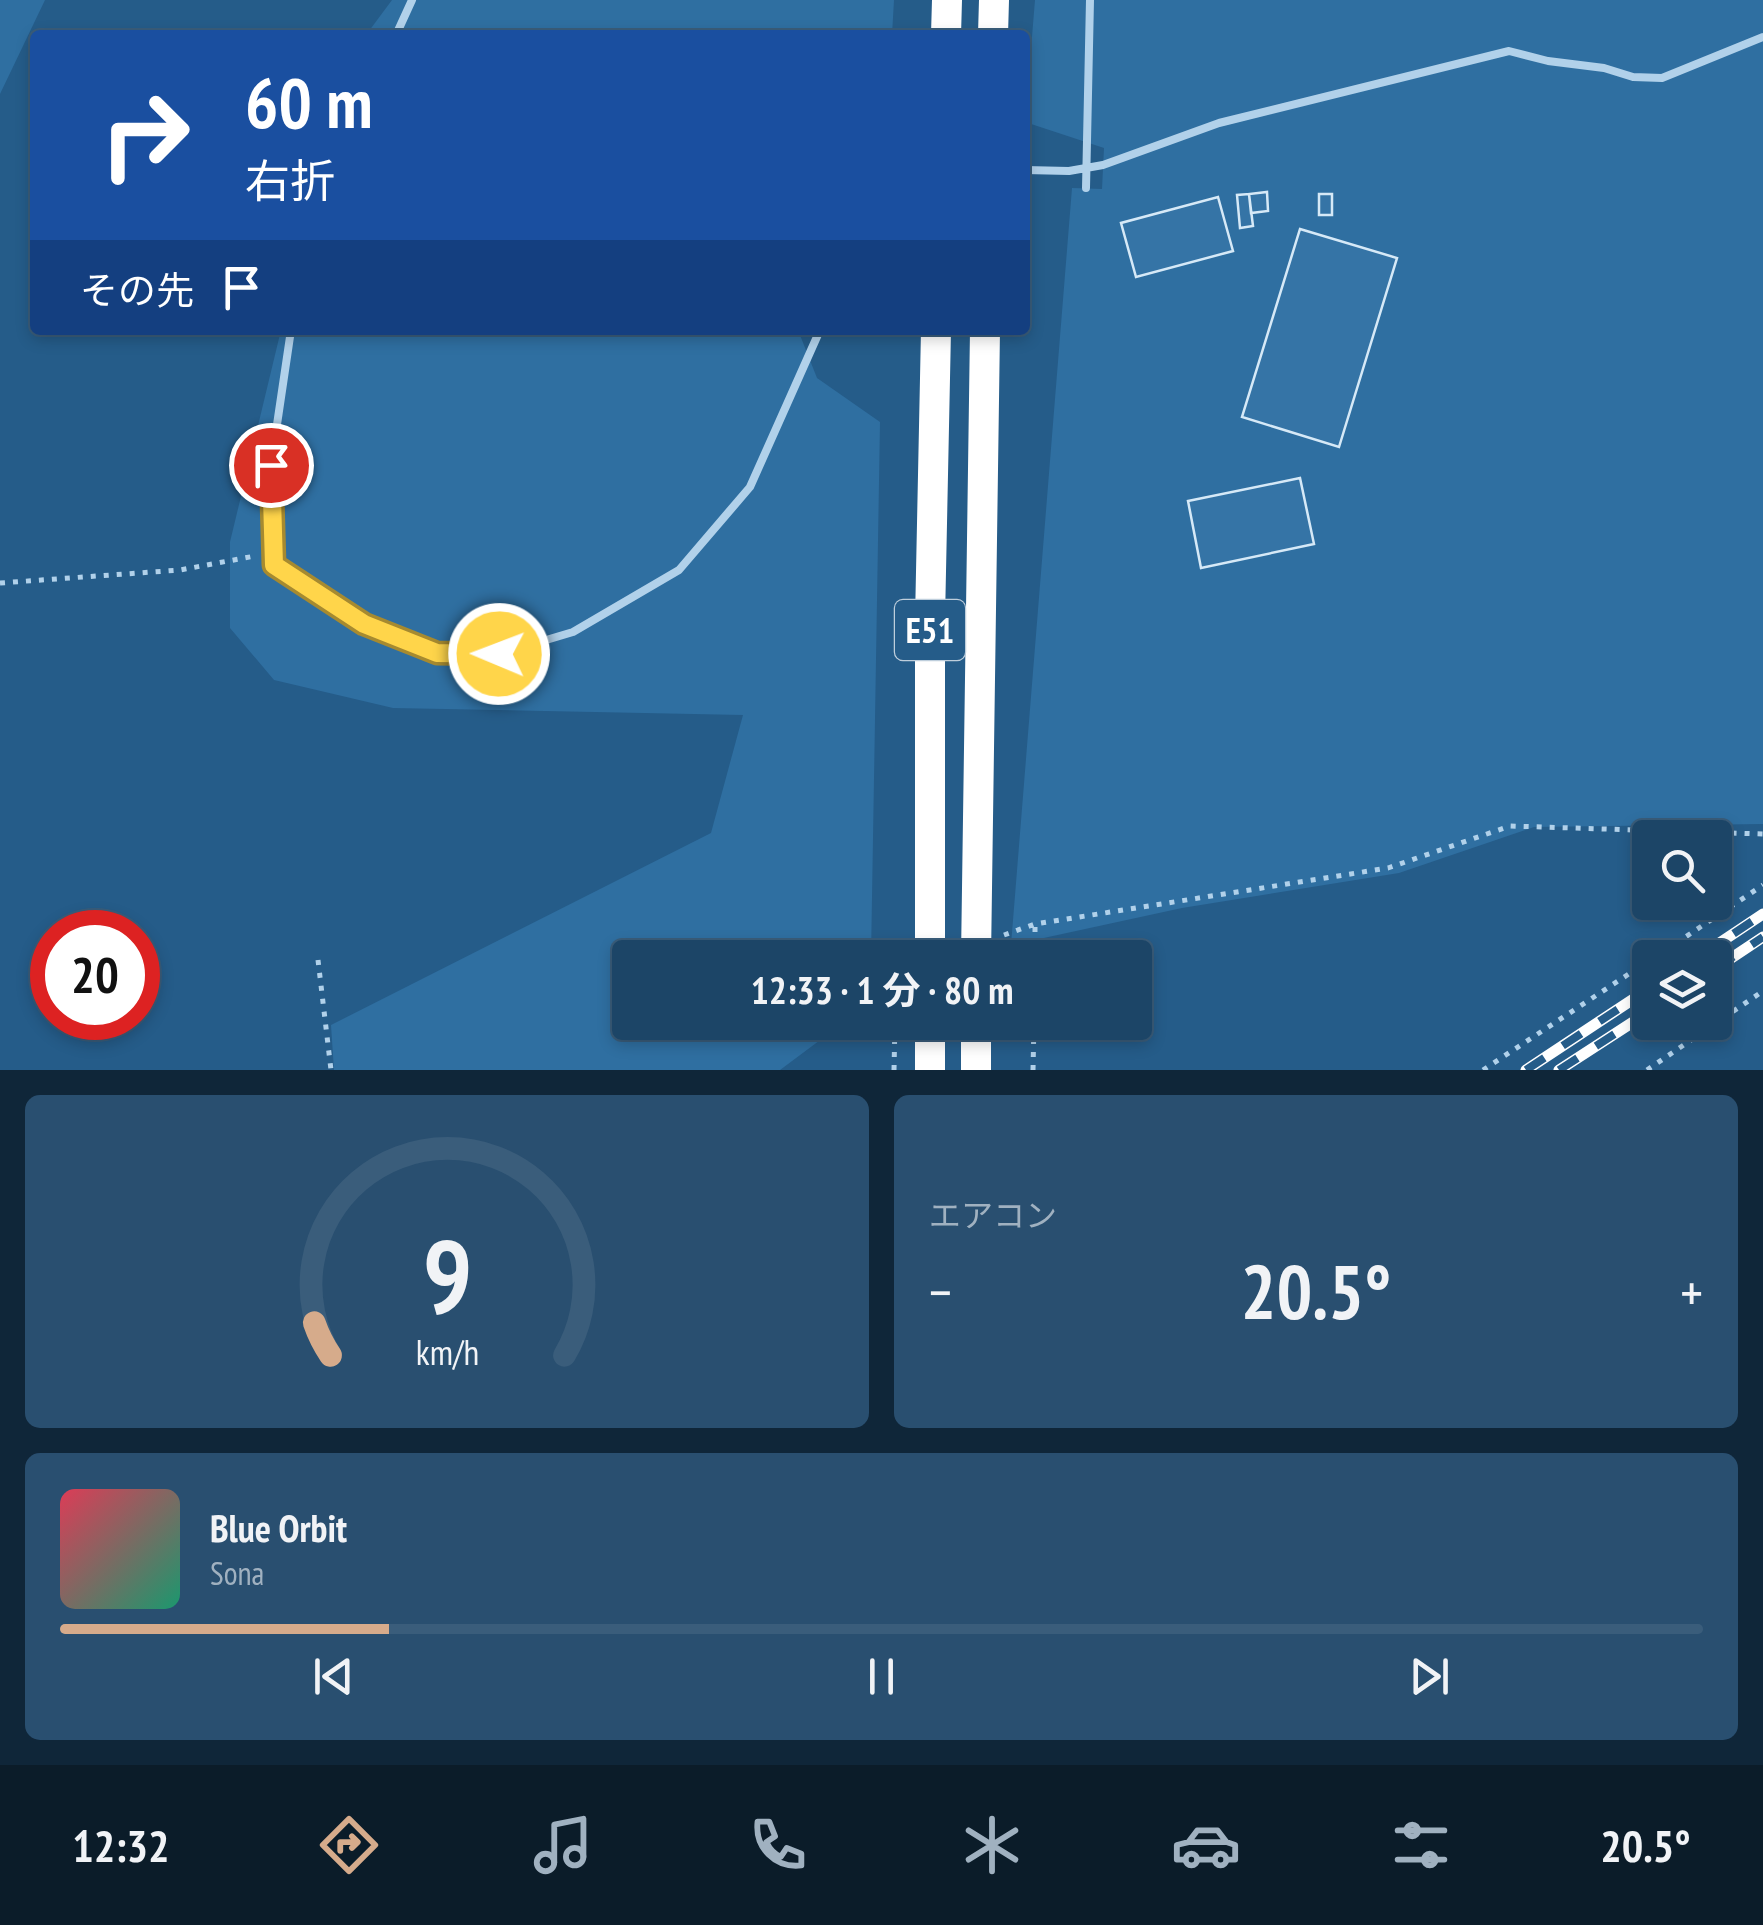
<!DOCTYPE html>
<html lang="ja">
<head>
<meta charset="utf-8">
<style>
  body { margin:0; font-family:"PT Sans Narrow","Noto Sans JP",sans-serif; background:#294f70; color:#f1f3f6; height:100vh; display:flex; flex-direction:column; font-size:38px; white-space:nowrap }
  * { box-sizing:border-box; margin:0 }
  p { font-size:32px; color:#a0b1c0 }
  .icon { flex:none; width:55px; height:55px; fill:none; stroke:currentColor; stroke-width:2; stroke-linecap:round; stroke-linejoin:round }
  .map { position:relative; height:1070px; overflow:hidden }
  .details { display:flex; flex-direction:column; gap:25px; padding:25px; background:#0f2639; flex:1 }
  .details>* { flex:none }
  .hud { position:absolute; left:30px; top:30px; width:1000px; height:305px; border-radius:10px; box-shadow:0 5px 15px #0003,0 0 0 2px #3a5d7b; background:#1a4fa0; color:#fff; overflow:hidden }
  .buttons { position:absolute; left:1632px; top:820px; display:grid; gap:20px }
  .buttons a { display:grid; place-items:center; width:100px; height:100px; border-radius:10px; background:#1c4567; box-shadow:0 5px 15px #0003,0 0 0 2px #3a5d7b; font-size:50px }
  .speed { position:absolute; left:30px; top:910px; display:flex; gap:20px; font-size:50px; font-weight:700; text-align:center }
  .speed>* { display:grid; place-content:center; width:130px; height:130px; border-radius:50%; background:#1c4567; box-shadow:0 5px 15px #0003,0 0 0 2px #3a5d7b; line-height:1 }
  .speed .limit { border:15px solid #d22; background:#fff; color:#111 }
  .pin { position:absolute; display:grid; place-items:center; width:85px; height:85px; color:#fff; margin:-42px; border:5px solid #fff; border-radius:50%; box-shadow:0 2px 10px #0007 }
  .me { position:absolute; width:110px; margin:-55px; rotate:271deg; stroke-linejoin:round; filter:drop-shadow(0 0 8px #0008) }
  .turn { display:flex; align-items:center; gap:35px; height:210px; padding:0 50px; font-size:45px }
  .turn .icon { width:130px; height:130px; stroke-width:2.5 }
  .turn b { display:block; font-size:70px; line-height:85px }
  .then { display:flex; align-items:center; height:95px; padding:0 50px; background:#0003; gap:20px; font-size:38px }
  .big { font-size:75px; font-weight:700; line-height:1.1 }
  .details .tile { flex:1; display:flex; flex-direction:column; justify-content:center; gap:15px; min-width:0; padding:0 35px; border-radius:15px; background:#294f70 }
  .details .dial { align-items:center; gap:0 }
  .dial svg { height:260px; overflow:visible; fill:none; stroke:#3a5d7b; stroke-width:7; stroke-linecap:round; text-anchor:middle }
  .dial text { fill:#f1f3f6; stroke:none }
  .song { display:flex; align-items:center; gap:30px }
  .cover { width:120px; height:120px; border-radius:15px; background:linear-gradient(135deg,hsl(350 70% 55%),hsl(160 70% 35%)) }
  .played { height:10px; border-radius:5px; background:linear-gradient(90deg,#d6ab8b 20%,#3a5d7b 20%) }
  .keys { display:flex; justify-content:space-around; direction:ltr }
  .heat { display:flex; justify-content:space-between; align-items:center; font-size:55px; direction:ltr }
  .details .tiles { flex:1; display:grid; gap:25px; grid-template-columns:1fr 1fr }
  .tile:last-child { grid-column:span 2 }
  .trip { position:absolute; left:612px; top:940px; width:540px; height:100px; border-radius:10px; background:#1c4567; box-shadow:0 5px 15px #0003,0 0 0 2px #3a5d7b; font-weight:700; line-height:100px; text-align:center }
  .tab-bar { display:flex; height:160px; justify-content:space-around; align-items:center; background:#0b1c29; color:#a0b1c0 }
  .tab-bar .icon { width:70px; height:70px }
  .tab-bar .selected { color:#d6ab8b }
  .tab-bar b { font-size:45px; color:#f1f3f6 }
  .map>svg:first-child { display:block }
</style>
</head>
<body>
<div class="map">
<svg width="1763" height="1070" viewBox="0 0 1763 1070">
  <rect width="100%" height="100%" fill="#255c89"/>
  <path fill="#2f6fa1" d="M0 0H45L0 94Z
    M392 0H894L892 35H366Z
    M1035 0H1763V824L1534 827 1399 873 1182 908 1011 945 1072 188 1102 189 1104 148 1025 122Z
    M281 330H798L817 378 880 422 871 957 630 958V1022L843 1023 780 1070H334L331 1025 711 833 743 715 393 708 274 680 230 628V542Z"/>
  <path fill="#3574a6" stroke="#d6e9f7" stroke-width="2.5" d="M1267 192 1268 211 1251 213 1249 194Z
    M1249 194 1253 226 1240 228 1237 195Z
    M1319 194H1332V215H1319Z
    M1218 197 1233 251 1136 277 1121 223Z
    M1300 229 1397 258 1339 447 1242 417Z
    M1300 478 1314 544 1201 568 1188 501Z"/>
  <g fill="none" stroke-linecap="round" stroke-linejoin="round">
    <path stroke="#b1d1ea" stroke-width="5" stroke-dasharray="5 8" stroke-linecap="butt" d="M0 583 180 570 255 556
      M1004 935 1035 924 1388 868 1510 826 1763 834
      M1035 958V924
      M1654 958 1763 885
      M318 960 331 1070
      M894 1070 895 1022
      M1033 1070 1034 1022
      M1483 1070 1650 960
      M1647 1070 1763 991"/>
    <path stroke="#b1d1ea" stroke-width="8" d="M396 35 412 0
      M1025 170 1069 171 1103 165 1219 123 1509 51 1548 61 1604 68 1633 77 1662 78 1763 37
      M1086 188 1090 0
      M291 330 271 465 273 565 364 624 437 653 499 654 573 632 679 570 750 487 820 330"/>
    <path stroke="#fff" stroke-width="30" d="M946 35 947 0
      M993 35 994 0
      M930 958V620L936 330
      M976 958 985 330
      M930 1070V1022
      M976 1070V1022"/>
    <g stroke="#fff" stroke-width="11">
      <path id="rail" d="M1697 958 1763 914
        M1715 969 1763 937
        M1526 1070 1650 988
        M1559 1070 1650 1011"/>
    </g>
    <use href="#rail" stroke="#255c89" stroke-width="8" stroke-dasharray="22" stroke-linecap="butt"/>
  </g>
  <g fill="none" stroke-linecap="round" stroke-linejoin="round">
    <g stroke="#a68a30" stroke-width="25">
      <path id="route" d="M271 465 274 565 364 624 437 653 499 654"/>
    </g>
    <use href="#route" stroke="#ffd54a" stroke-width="18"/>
  </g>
  <g text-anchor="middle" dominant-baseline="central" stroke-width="10" stroke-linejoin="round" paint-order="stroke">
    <rect fill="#255c89" stroke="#becedc" stroke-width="2.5" x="895" y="600" width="70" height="60" rx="8"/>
    <g font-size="35" font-weight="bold" fill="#fff">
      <text x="930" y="630">E51</text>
    </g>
  </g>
</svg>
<div class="buttons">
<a><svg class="icon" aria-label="search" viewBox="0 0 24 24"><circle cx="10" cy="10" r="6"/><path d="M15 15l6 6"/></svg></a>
<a><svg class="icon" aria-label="layers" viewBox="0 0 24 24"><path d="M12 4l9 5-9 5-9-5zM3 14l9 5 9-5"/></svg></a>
</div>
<div class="speed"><div class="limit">20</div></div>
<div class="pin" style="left:271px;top:465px;background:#d93025"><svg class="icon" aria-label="arrive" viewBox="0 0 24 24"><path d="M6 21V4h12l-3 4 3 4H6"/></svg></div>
<svg class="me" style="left:499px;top:654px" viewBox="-20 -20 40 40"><circle r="17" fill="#ffd54a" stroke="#fff" stroke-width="3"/><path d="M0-11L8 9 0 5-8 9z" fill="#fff"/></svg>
<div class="trip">12:33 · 1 分 · 80 m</div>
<div class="hud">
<div class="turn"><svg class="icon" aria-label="right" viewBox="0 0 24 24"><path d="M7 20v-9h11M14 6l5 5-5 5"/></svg><div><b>60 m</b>右折</div></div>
<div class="then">その先<svg class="icon" aria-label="arrive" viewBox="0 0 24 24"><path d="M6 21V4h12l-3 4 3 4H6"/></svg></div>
</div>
</div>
<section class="details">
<div class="tiles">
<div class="tile dial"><svg viewBox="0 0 100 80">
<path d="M14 69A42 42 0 1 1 86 69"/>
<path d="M14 69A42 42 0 0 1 9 59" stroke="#d6ab8b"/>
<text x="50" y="56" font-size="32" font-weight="700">9</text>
<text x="50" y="72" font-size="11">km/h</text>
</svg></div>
<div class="tile"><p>エアコン</p>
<div class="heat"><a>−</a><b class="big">20.5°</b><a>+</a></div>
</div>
<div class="tile">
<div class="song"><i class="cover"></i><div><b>Blue Orbit</b><p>Sona</p></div></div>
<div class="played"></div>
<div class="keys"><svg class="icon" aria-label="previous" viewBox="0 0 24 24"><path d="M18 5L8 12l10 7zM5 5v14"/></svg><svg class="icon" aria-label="pause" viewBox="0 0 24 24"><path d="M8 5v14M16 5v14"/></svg><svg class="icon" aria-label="next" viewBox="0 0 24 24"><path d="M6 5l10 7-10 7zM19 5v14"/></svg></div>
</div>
</div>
</section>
<nav class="tab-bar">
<b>12:32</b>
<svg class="icon selected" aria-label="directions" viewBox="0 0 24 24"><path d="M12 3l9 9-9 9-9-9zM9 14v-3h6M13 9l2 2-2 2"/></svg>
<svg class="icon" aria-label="music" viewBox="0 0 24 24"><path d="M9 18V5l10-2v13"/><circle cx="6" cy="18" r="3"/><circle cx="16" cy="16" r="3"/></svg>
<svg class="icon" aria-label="phone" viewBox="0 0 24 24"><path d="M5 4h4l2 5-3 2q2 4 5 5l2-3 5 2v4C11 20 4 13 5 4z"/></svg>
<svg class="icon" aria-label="climate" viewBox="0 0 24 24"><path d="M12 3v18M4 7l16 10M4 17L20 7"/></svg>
<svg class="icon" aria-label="car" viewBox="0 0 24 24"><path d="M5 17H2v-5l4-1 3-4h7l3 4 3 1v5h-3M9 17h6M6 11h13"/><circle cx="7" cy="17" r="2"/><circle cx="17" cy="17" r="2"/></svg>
<svg class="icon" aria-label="filters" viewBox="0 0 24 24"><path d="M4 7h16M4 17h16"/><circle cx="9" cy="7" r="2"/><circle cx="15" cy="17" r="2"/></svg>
<b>20.5°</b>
</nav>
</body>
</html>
